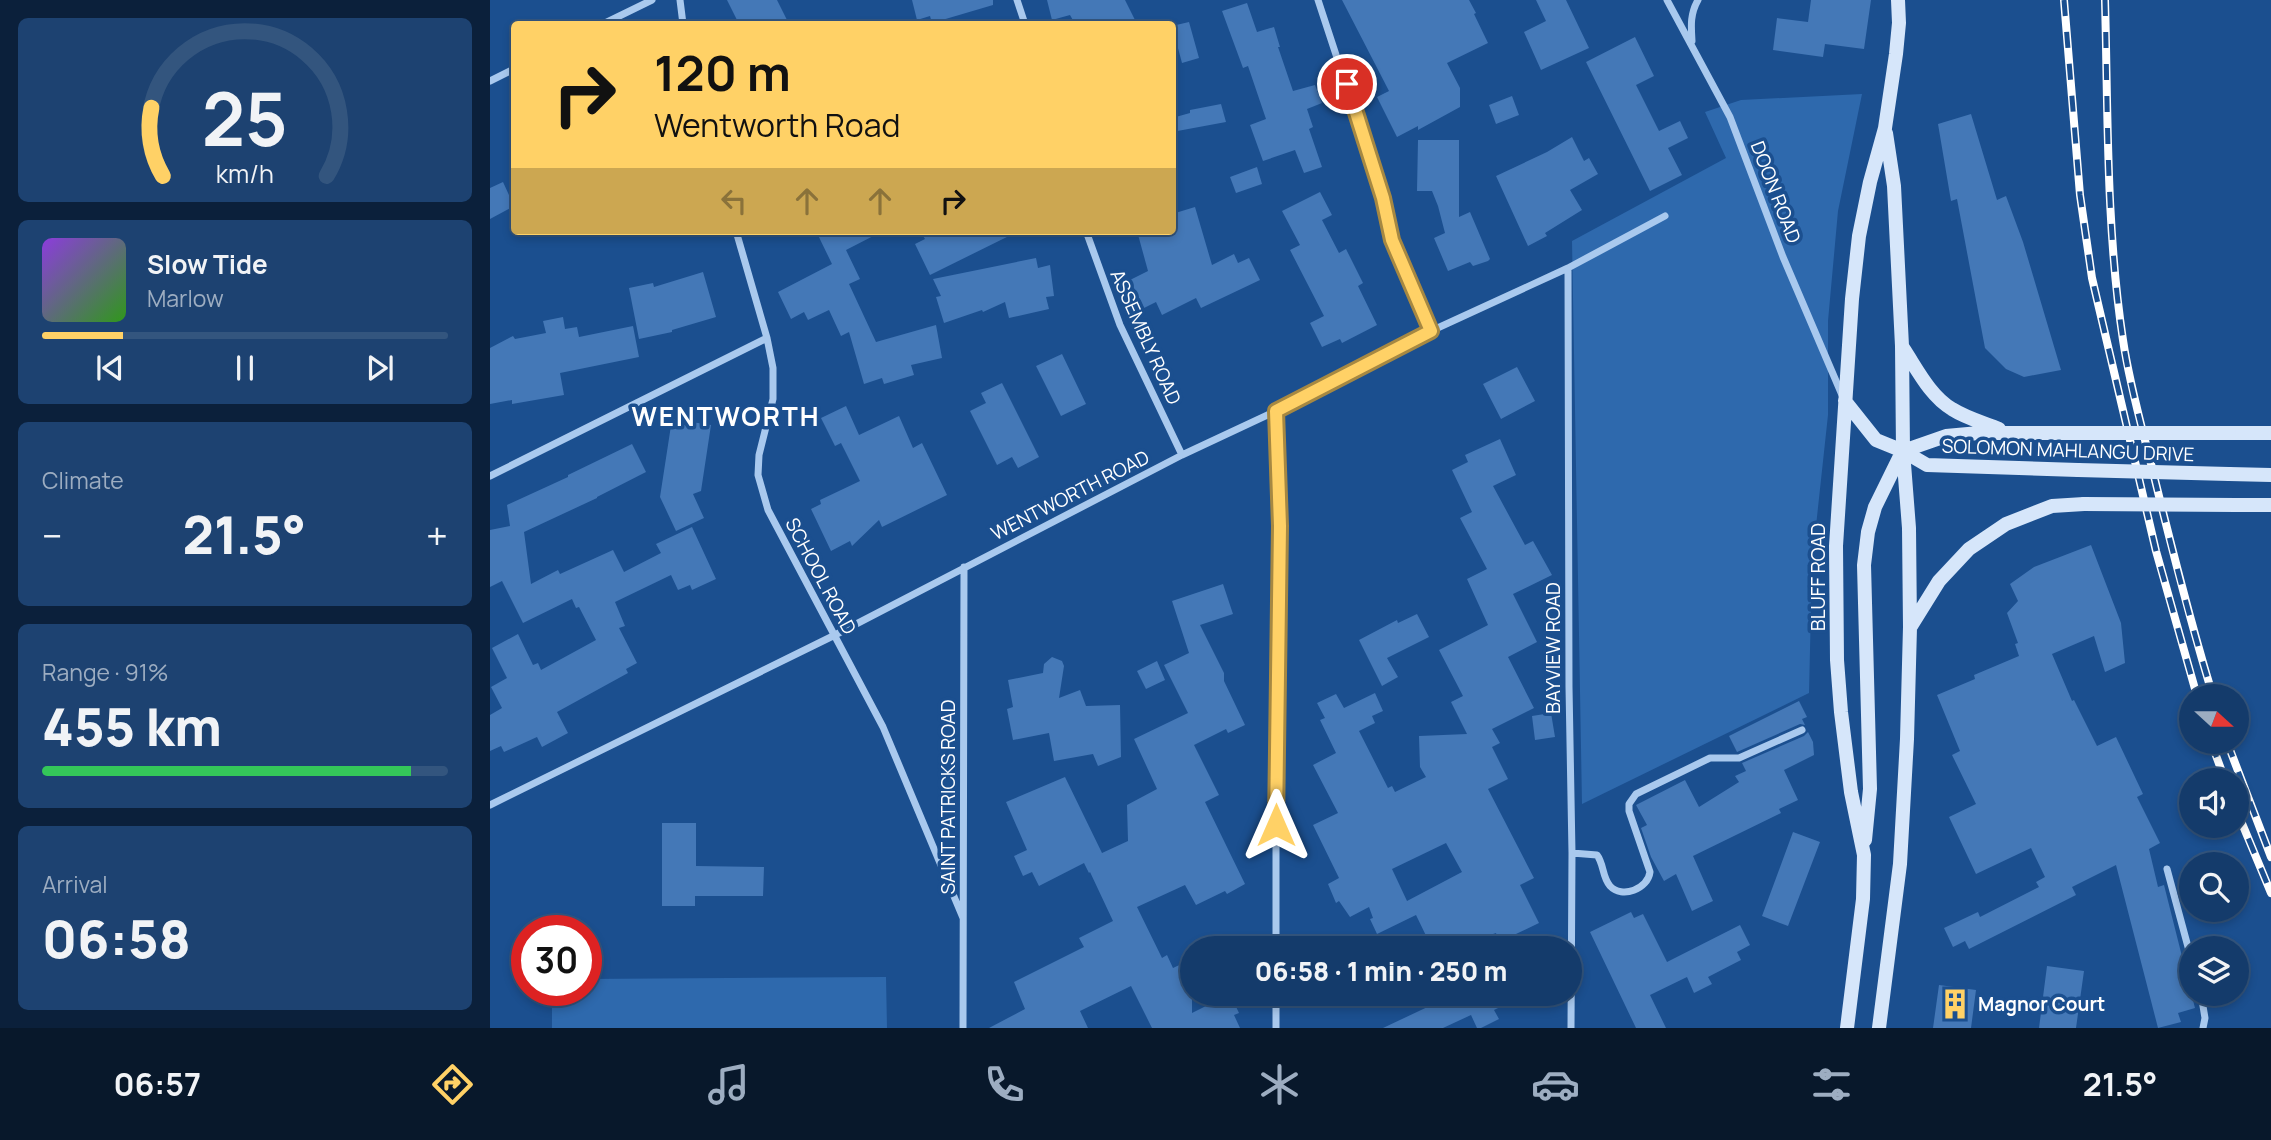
<!DOCTYPE html>
<html lang="en">
<head>
<meta charset="utf-8">
<style>
  body { margin:0; font-family:Manrope,sans-serif; background:#1d4271; color:#f1f3f6; height:100vh; display:flex; flex-direction:column; font-size:26px; white-space:nowrap }
  * { box-sizing:border-box; margin:0 }
  p { font-size:23px; color:#9dadc1 }
  .icon { flex:none; width:38px; height:38px; fill:none; stroke:currentColor; stroke-width:2; stroke-linecap:round; stroke-linejoin:round }
  .map { position:relative; flex:1; overflow:hidden }
  .drawer { display:flex; flex-direction:column; gap:18px; padding:18px; background:#0b203b; width:490px }
  .drawer>* { flex:none }
  .top-card { position:absolute; left:21px; top:21px; width:665px; height:214px; border-radius:7px; box-shadow:0 4px 10px #0003,0 0 0 2px #33557e; background:#ffd166; color:#111; overflow:hidden }
  .needle { width:46px; rotate:111deg }
  .fabs { position:absolute; left:1689px; top:684px; display:grid; gap:14px }
  .fabs a { display:grid; place-items:center; width:70px; height:70px; border-radius:50%; background:#143b6b; box-shadow:0 4px 10px #0003,0 0 0 2px #33557e; font-size:35px }
  .speed { position:absolute; left:21px; top:915px; display:flex; gap:14px; font-size:35px; font-weight:700; text-align:center }
  .speed>* { display:grid; place-content:center; width:91px; height:91px; border-radius:50%; background:#143b6b; box-shadow:0 4px 10px #0003,0 0 0 2px #33557e; line-height:1 }
  .speed .limit { border:10px solid #d22; background:#fff; color:#111 }
  .pin { position:absolute; display:grid; place-items:center; width:60px; height:60px; color:#fff; margin:-30px; border:4px solid #fff; border-radius:50%; box-shadow:0 2px 7px #0007 }
  .me { position:absolute; width:77px; margin:-38px; rotate:0deg; stroke-linejoin:round; filter:drop-shadow(0 0 5px #0008) }
  .turn { display:flex; align-items:center; gap:24px; height:147px; padding:0 28px; font-size:32px }
  .turn .icon { width:91px; height:91px; stroke-width:2.5 }
  .turn b { display:block; font-size:49px; line-height:60px }
  .lanes { display:flex; align-items:center; height:66px; padding:0 28px; background:#0003; justify-content:center; gap:35px; direction:ltr }
  .lanes .off { opacity:.35 }
  .big { font-size:52px; font-weight:800; line-height:1.1 }
  .drawer .card { flex:1; display:flex; flex-direction:column; justify-content:center; gap:10px; min-width:0; padding:0 24px; border-radius:10px; background:#1d4271 }
  .drawer .dial { align-items:center; gap:0 }
  .dial svg { height:182px; overflow:visible; fill:none; stroke:#33557e; stroke-width:7; stroke-linecap:round; text-anchor:middle }
  .dial text { fill:#f1f3f6; stroke:none }
  .song { display:flex; align-items:center; gap:21px }
  .cover { width:84px; height:84px; border-radius:10px; background:linear-gradient(135deg,hsl(270 70% 55%),hsl(110 70% 35%)) }
  .played { height:7px; border-radius:4px; background:linear-gradient(90deg,#ffd166 20%,#33557e 20%) }
  .keys { display:flex; justify-content:space-around; direction:ltr }
  .heat { display:flex; justify-content:space-between; align-items:center; font-size:38px; direction:ltr }
  .charge { height:10px; border-radius:5px; background:linear-gradient(90deg,#34c759 91%,#33557e 0) }
  .trip { position:absolute; left:690px; top:936px; width:402px; height:70px; border-radius:35px; background:#143b6b; box-shadow:0 4px 10px #0003,0 0 0 2px #33557e; font-weight:800; line-height:70px; text-align:center }
  .menu { display:flex; height:112px; justify-content:space-around; align-items:center; background:#08182b; color:#9dadc1 }
  .menu .icon { width:49px; height:49px }
  .menu .on { color:#ffd166 }
  .menu b { font-size:32px; color:#f1f3f6 }
  main { display:flex; flex:1; min-height:0 }
  .map>svg:first-child { display:block }
</style>
</head>
<body>
<main>
<section class="drawer">
<div class="card dial"><svg viewBox="0 0 100 80">
<path d="M14 69A42 42 0 1 1 86 69"/>
<path d="M14 69A42 42 0 0 1 9 39" stroke="#ffd166"/>
<text x="50" y="56" font-size="32" font-weight="700">25</text>
<text x="50" y="72" font-size="11">km/h</text>
</svg></div>
<div class="card">
<div class="song"><i class="cover"></i><div><b>Slow Tide</b><p>Marlow</p></div></div>
<div class="played"></div>
<div class="keys"><svg class="icon" aria-label="previous" viewBox="0 0 24 24"><path d="M18 5L8 12l10 7zM5 5v14"/></svg><svg class="icon" aria-label="pause" viewBox="0 0 24 24"><path d="M8 5v14M16 5v14"/></svg><svg class="icon" aria-label="next" viewBox="0 0 24 24"><path d="M6 5l10 7-10 7zM19 5v14"/></svg></div>
</div>
<div class="card"><p>Climate</p>
<div class="heat"><a>−</a><b class="big">21.5°</b><a>+</a></div>
</div>
<div class="card"><p>Range · 91%</p><b class="big">455 km</b><div class="charge"></div></div>
<div class="card"><p>Arrival</p><b class="big">06:58</b></div>
</section>
<div class="map">
<svg width="1781" height="1028" viewBox="0 0 1781 1028">
  <rect width="100%" height="100%" fill="#1b4f8f"/>
  <path fill="#2e69ad" d="M1372 94 1348 211 1338 321V415L1322 563 1319 693 1092 804 1082 241 1236 158 1215 112 1251 100Z
    M396 977 397 1028H62V991L96 990V979Z"/>
  <path fill="#4478b7" fill-rule="evenodd" d="M237 0H287L299 24H249Z
    M422 0H503V5L442 23 440 16 427 20Z
    M557 0H635L647 24H585L580 15 562 20Z
    M852 0H979L986 13 984 14 998 43 957 63 970 88V107L928 130V126L907 137 887 97 899 91Z
    M1046 0H1076L1099 48 1051 70 1034 32 1056 21Z
    M1321 0H1381L1374 49 1335 44 1333 57 1283 50 1287 18 1318 22Z
    M757 3 767 32 784 27 790 47H788L803 91 825 85 832 103 817 109 823 127 819 129 832 167 814 173 805 150 773 161 760 125 776 119 758 66 753 68 732 11Z
    M699 22 709 58 692 63 682 26Z
    M1145 37 1164 76 1146 85 1169 131 1190 121 1198 138 1178 148 1192 175 1160 191 1096 62Z
    M1022 96 1029 115 1006 124 999 105Z
    M731 104 736 122 682 132V118L700 113V110Z
    M1481 114 1507 200 1516 196 1533 242 1571 370 1534 377 1516 369 1495 348 1467 199 1461 201 1448 124Z
    M1082 137 1094 161 1099 158 1108 174 1080 190 1092 210 1055 233 1057 236 1038 246 1006 176 1057 152Z
    M928 140H969V217L980 212 1000 259 998 261 983 266 980 262 958 271 944 238 955 233 948 206 942 191H927Z
    M767 167 772 184 746 193 740 177Z
    M13 182 24 206 0 219V188Z
    M830 192 842 215 832 220 849 253 856 249 873 283 868 286 887 325 852 343 850 339 832 347 820 323 834 316 800 250 810 245 792 211Z
    M705 207 722 265 744 254 748 263 759 258 770 280 711 308 706 298 672 315 666 302 654 308 640 280 658 271 647 231H682V214Z
    M326 231H393L356 250 370 279 359 284 386 342 446 325 452 358 421 365 424 375 394 384 392 378 374 384 359 332 351 336 339 310 318 320 314 312 301 319 288 292 342 264Z
    M430 231H529L440 275 425 244 435 239Z
    M546 258 548 268 560 265 564 296 556 297 559 309 519 318 515 302 493 312 492 310 454 323 446 297 451 296 443 279Z
    M213 272 226 317 182 330V332L149 339 139 288 163 283 164 287Z
    M73 317 75 329 87 327 89 337 143 326 149 357 70 373 74 395 22 404V400L0 404V348L23 336 25 339 56 333 53 321Z
    M572 354 596 404 571 416 546 366Z
    M1027 367 1045 401 1011 419 993 384Z
    M512 383 549 457 528 468 522 457 507 465 480 411 496 403 491 393Z
    M356 406 369 435 409 416 423 448 432 443 457 495 392 527 389 520 362 546 360 541 341 551 321 509 331 504 330 500 370 481 351 443 345 446 331 418Z
    M182 419 221 425 211 491 203 494 214 518 186 531 170 497Z
    M1010 439 1026 475 1003 486 1035 545 1043 541 1062 575 1023 594 1047 642 1018 657 1044 708 1002 729 1010 743 1002 747 1018 779 998 789 1044 878 1030 885 1049 923 1009 942 1006 933 961 948H942L926 915 887 934 880 919 883 918 879 907 860 917 849 901 846 903 838 884 849 878 823 825 848 813 823 765 846 753 830 720 835 718 827 703 846 694 854 708 885 693 893 711 882 716 885 723 869 731 898 788 902 786 905 792 936 777 930 767 929 736 977 734 961 702 973 696 949 650 998 625 977 579 997 569 970 518 982 512 962 470 978 462 975 455ZM956 843 972 872 917 901 902 869Z
    M142 444 156 472 107 497V498L34 532 41 584 68 570 70 574 123 550 134 572 171 553 166 544 202 527 226 579 202 590 200 585 188 590 181 575 125 602 135 626 129 628 147 663 136 669 138 673 67 712 78 733 52 747 47 737 14 752 11 746 0 751V715L12 708 1 687 17 678 2 648 28 634 43 665 48 663 51 670 106 640 89 607 86 608 82 599 33 623 12 581 0 587V530L20 526 17 505 78 477V475Z
    M1601 545 1631 623 1635 663 1615 672 1604 636 1562 654 1582 701 1584 700 1607 746 1626 737 1653 794 1647 797 1670 843 1659 849 1668 887 1674 885 1705 1008 1688 1013 1691 1022 1668 1028 1626 865 1582 887 1586 895 1479 949 1475 941 1463 947 1454 928 1488 912 1490 917 1549 887 1546 882 1555 877 1541 848 1486 874 1459 817 1486 804 1462 755 1470 751 1447 695 1485 679 1484 675 1529 656 1525 644 1528 643 1517 613 1528 601 1520 584 1544 567Z
    M733 584 743 614 710 625 734 673V681L755 725 738 733 736 729 704 745 729 795 715 802 755 884 737 894 735 891 706 905 695 885 647 907 672 958 677 955 683 968 702 959V1013L740 994 749 1013 744 1015 750 1028H662L641 986 590 1011 598 1028H499L535 1009 524 982 594 947 589 938 623 921 600 872 599 873 594 863 549 886 542 872 533 876 524 856 537 850 516 802 575 777 612 853 638 841 637 805 667 789 644 739 698 713 674 665 699 653 682 601Z
    M927 614 939 637 897 658 908 677 892 686 869 640 907 620 908 623Z
    M562 657 572 661 574 666 569 698 590 690 596 706 630 705 631 757 608 766 603 754 564 761 559 733 523 740 517 709 523 707 518 680 553 673 554 664Z
    M667 661 675 680 656 689 647 671Z
    M1309 701 1317 717 1312 719 1315 725 1310 724 1247 752 1239 736Z
    M1061 713 1065 737 1045 740 1042 716Z
    M1318 732 1323 742 1324 755 1294 770 1308 800 1289 809 1291 813 1203 856 1223 901 1202 911 1186 874 1174 881 1161 857 1151 828 1157 825 1146 805 1195 780 1209 807 1249 782 1245 776 1256 771 1252 763 1314 736Z
    M172 823H206V866L274 867 273 896H205V906H172Z
    M1303 832 1330 842 1298 926 1272 916Z
    M1141 912 1144 918 1153 914 1177 962 1250 925 1260 945 1247 952 1251 960 1218 977 1222 984 1204 993 1197 977 1160 995 1176 1028H1146L1100 932Z
    M1557 966 1594 971 1586 1028H1549Z
    M1449 985 1486 990 1481 1028H1443Z
    M965 994H1037L1004 1010 1009 1019 991 1028H987L981 1015 953 1028H893Z"/>
  <g fill="none" stroke-linecap="round" stroke-linejoin="round">
    <path stroke="#a9c9ee" stroke-width="7" d="M190 0 193 24
      M527 0 535 24
      M828 0 893 198 902 240 941 331
      M1177 0 1240 117 1293 257 1352 395
      M113 24 162 0
      M1202 41C1201 26 1200 14 1208 0
      M0 81 24 69
      M246 231 277 338 283 368V399L269 455 268 475 278 510 393 727 473 918
      M596 231 630 325 692 455
      M1078 268 1079 687 1082 853 1081 1028
      M786 411 791 526 786 751V948
      M0 476 277 338
      M0 805 345 635 692 455 786 411 941 331 1078 268 1175 216
      M1082 853 1107 855C1114 864 1112 877 1120 886 1132 899 1158 889 1160 872L1139 811V804L1146 794 1220 758H1249L1312 730
      M1677 869 1701 958
      M1711 994 1715 1018 1713 1028
      M473 1028 474 567
      M786 1028V994"/>
    <path stroke="#d6e6fa" stroke-width="14" d="M1413 348C1427 369 1440 396 1462 409 1476 418 1494 423 1509 429
      M1355 401 1386 440 1413 451 1437 465 1588 470
      M1739 433H1781
      M1413 451 1456 436 1489 433H1584
      M1739 474 1781 475
      M1746 505H1781
      M1421 626 1449 581 1479 549 1516 524 1562 506 1594 504
      M1375 840 1380 789 1374 565 1378 532 1385 507 1412 452
      M1357 1028 1373 899 1374 855 1361 792 1351 712 1347 660 1346 546 1362 299 1369 236 1380 182 1395 128 1406 54 1409 23 1408 0
      M1389 1028 1410 864 1417 739 1420 627 1419 528 1413 451 1412 346 1404 186 1396 133"/>
    <g stroke="#fff" stroke-width="8">
      <path id="rail" d="M1574 0 1590 195 1602 278 1666 551 1707 696
        M1615 0C1618 113 1616 228 1633 340 1640 388 1654 434 1665 480 1683 553 1701 625 1723 696
        M1721 742 1735 780
        M1737 742 1781 857
        M1746 809 1781 893"/>
    </g>
    <use href="#rail" stroke="#1b4f8f" stroke-width="5" stroke-dasharray="16" stroke-linecap="butt"/>
    <path stroke="#d6e6fa" stroke-width="14" d="M1584 433H1739
      M1588 470 1739 474
      M1594 504 1746 505"/>
  </g>
  <g fill="none" stroke-linecap="round" stroke-linejoin="round">
    <g stroke="#a68842" stroke-width="18">
      <path id="route" d="M786 825 790 526 786 411 941 331 902 240 893 198 857 84"/>
    </g>
    <use href="#route" stroke="#ffd166" stroke-width="12"/>
  </g>
  <defs>
    <g id="building-bare" transform="scale(2.415)"><path d="M-4-6H4V6H1V3H-1V6H-4ZM-2.5-4.3h1.7v1.8h-1.7ZM.8-4.3h1.7v1.8H.8ZM-2.5-1h1.7V.8h-1.7ZM.8-1h1.7V.8H.8Z" fill="#ffd166" stroke="#1b4f8f" stroke-width="2.5" paint-order="stroke"/></g>
  </defs>
  <g fill-rule="evenodd">
    <use href="#building-bare" x="1465" y="1004"/>
  </g>
  <g text-anchor="middle" dominant-baseline="central" stroke-width="7" stroke-linejoin="round" paint-order="stroke">
    <g font-size="19" fill="#fff" stroke="#1b4f8f">
      <text transform="translate(1286 192) rotate(69)">DOON ROAD</text>
      <text transform="translate(656 337) rotate(66)">ASSEMBLY ROAD</text>
      <text transform="translate(1578 450) rotate(2)">SOLOMON MAHLANGU DRIVE</text>
      <text transform="translate(580 495) rotate(-27)">WENTWORTH ROAD</text>
      <text transform="translate(331 576) rotate(62)">SCHOOL ROAD</text>
      <text transform="translate(1328 577) rotate(-90)">BLUFF ROAD</text>
      <text transform="translate(1063 648) rotate(-90)">BAYVIEW ROAD</text>
      <text transform="translate(458 797) rotate(-90)">SAINT PATRICKS ROAD</text>
    </g>
    <g font-size="19" font-weight="bold" fill="#fff" stroke="#1b4f8f" text-anchor="start">
      <text x="1488" y="1004">Magnor Court</text>
    </g>
    <g font-size="26" font-weight="bold" letter-spacing="2" fill="#fff" stroke="#1b4f8f">
      <text x="236" y="416">WENTWORTH</text>
    </g>
  </g>
</svg>
<div class="fabs">
<a><svg class="needle" viewBox="-14 -14 28 28"><path d="M0-13l5 13h-10z" fill="#e53935"/><path d="M0 13l5-13h-10z" fill="#9dadc1"/></svg></a>
<a><svg class="icon" aria-label="sound" viewBox="0 0 24 24"><path d="M4 9h4l5-4v14l-5-4H4zM17 9q2 3 0 6"/></svg></a>
<a><svg class="icon" aria-label="search" viewBox="0 0 24 24"><circle cx="10" cy="10" r="6"/><path d="M15 15l6 6"/></svg></a>
<a><svg class="icon" aria-label="layers" viewBox="0 0 24 24"><path d="M12 4l9 5-9 5-9-5zM3 14l9 5 9-5"/></svg></a>
</div>
<div class="speed"><div class="limit">30</div></div>
<div class="pin" style="left:857px;top:84px;background:#d93025"><svg class="icon" aria-label="arrive" viewBox="0 0 24 24"><path d="M6 21V4h12l-3 4 3 4H6"/></svg></div>
<svg class="me" style="left:786px;top:825px" viewBox="-20 -20 40 40"><path d="M0-17L14 15 0 8-14 15z" fill="#ffd166" stroke="#fff" stroke-width="4"/></svg>
<div class="trip">06:58 · 1 min · 250 m</div>
<div class="top-card">
<div class="turn"><svg class="icon" aria-label="right" viewBox="0 0 24 24"><path d="M7 20v-9h11M14 6l5 5-5 5"/></svg><div><b>120 m</b>Wentworth Road</div></div>
<div class="lanes"><svg class="icon off" aria-label="left" viewBox="0 0 24 24"><path d="M17 20v-9H6M10 6l-5 5 5 5"/></svg><svg class="icon off" aria-label="ahead" viewBox="0 0 24 24"><path d="M12 20V5M6 11l6-6 6 6"/></svg><svg class="icon off" aria-label="ahead" viewBox="0 0 24 24"><path d="M12 20V5M6 11l6-6 6 6"/></svg><svg class="icon" aria-label="right" viewBox="0 0 24 24"><path d="M7 20v-9h11M14 6l5 5-5 5"/></svg></div>
</div>
</div>
</main>
<nav class="menu">
<b>06:57</b>
<svg class="icon on" aria-label="directions" viewBox="0 0 24 24"><path d="M12 3l9 9-9 9-9-9zM9 14v-3h6M13 9l2 2-2 2"/></svg>
<svg class="icon" aria-label="music" viewBox="0 0 24 24"><path d="M9 18V5l10-2v13"/><circle cx="6" cy="18" r="3"/><circle cx="16" cy="16" r="3"/></svg>
<svg class="icon" aria-label="phone" viewBox="0 0 24 24"><path d="M5 4h4l2 5-3 2q2 4 5 5l2-3 5 2v4C11 20 4 13 5 4z"/></svg>
<svg class="icon" aria-label="climate" viewBox="0 0 24 24"><path d="M12 3v18M4 7l16 10M4 17L20 7"/></svg>
<svg class="icon" aria-label="car" viewBox="0 0 24 24"><path d="M5 17H2v-5l4-1 3-4h7l3 4 3 1v5h-3M9 17h6M6 11h13"/><circle cx="7" cy="17" r="2"/><circle cx="17" cy="17" r="2"/></svg>
<svg class="icon" aria-label="filters" viewBox="0 0 24 24"><path d="M4 7h16M4 17h16"/><circle cx="9" cy="7" r="2"/><circle cx="15" cy="17" r="2"/></svg>
<b>21.5°</b>
</nav>
</body>
</html>
